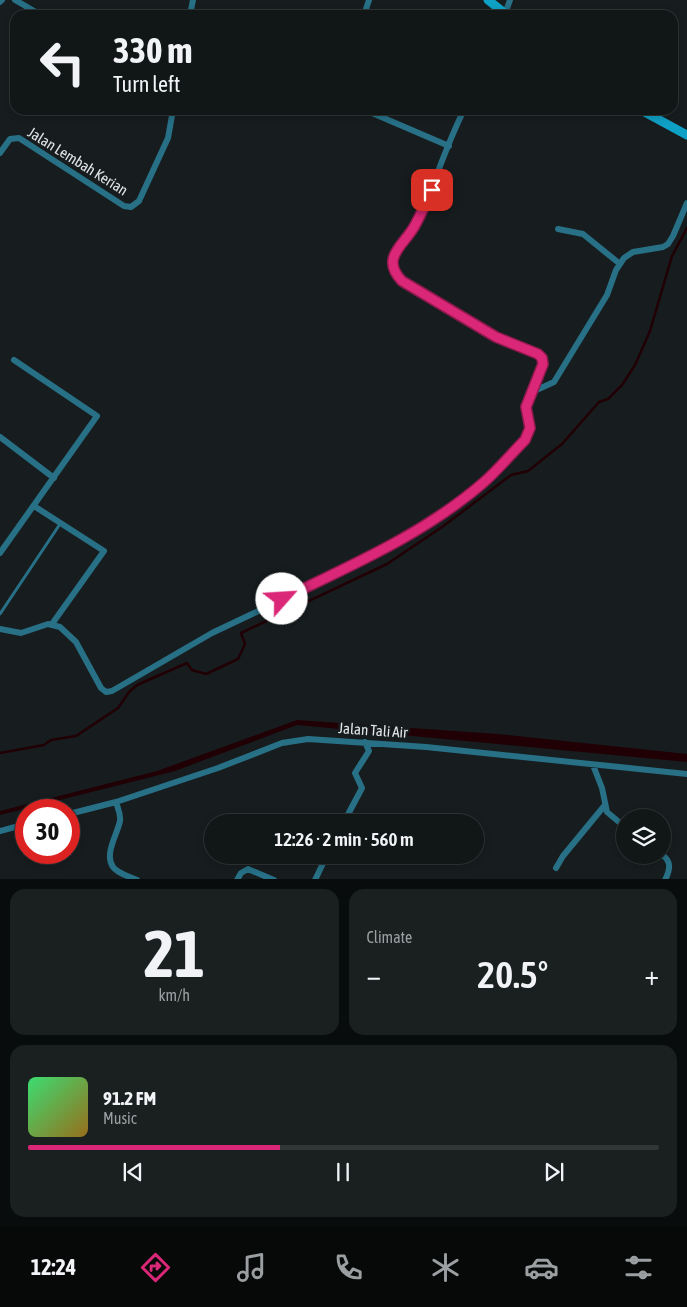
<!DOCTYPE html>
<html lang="en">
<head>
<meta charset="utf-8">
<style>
  body { margin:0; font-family:"Asap Condensed",sans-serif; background:#1a1f20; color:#f1f3f6; height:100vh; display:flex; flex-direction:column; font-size:19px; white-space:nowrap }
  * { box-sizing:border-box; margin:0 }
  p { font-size:16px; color:#9c9fa1 }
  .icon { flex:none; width:28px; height:28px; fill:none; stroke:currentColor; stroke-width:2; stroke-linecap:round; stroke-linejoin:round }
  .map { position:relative; height:879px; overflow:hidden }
  .drawer { display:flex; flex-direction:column; gap:10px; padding:10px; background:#090c0d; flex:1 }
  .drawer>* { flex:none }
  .hud { position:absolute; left:10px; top:10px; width:668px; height:105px; border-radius:15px; box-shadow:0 2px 8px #0003,0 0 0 1px #303536; background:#111617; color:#f1f3f6; overflow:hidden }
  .tools { position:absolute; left:616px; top:809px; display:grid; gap:10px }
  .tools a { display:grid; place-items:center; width:55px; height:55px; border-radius:50%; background:#111617; box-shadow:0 2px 8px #0003,0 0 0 1px #303536; font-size:25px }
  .speed { position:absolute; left:15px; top:799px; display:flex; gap:10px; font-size:25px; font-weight:700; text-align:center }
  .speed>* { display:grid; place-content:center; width:65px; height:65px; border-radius:50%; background:#111617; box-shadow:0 2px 8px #0003,0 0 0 1px #303536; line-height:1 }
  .speed .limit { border:8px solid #d22; background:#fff; color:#111 }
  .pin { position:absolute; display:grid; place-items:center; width:42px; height:42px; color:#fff; margin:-21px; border-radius:10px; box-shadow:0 2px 8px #0006 }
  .me { position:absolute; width:55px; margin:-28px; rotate:64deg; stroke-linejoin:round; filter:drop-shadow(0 0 4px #0008) }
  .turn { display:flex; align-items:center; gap:18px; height:105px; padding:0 20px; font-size:22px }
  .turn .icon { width:65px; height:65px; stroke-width:2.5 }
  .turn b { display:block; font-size:35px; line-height:42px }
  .big { font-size:38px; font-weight:600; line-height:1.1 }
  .drawer .tile { flex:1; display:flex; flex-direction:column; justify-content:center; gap:8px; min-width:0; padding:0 18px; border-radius:15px; background:#1a1f20 }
  .drawer .dial { align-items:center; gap:0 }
  .dial b { font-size:65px; line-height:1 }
  .song { display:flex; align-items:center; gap:15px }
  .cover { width:60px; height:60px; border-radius:8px; background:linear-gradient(135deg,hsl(140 70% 55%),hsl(40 70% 35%)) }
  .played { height:5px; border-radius:2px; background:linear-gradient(90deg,#db2777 40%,#303536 40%) }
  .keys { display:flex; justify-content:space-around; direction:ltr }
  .heat { display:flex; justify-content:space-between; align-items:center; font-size:28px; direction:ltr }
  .drawer .tiles { flex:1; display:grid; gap:10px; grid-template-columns:1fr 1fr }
  .tile:last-child { grid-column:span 2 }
  .trip { position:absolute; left:204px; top:814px; width:280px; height:50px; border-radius:25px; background:#111617; box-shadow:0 2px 8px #0003,0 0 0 1px #303536; font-weight:600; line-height:50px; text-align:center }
  .dock { display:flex; height:80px; justify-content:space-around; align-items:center; background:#070909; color:#9c9fa1 }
  .dock .icon { width:35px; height:35px }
  .dock .selected { color:#db2777 }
  .dock b { font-size:22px; color:#f1f3f6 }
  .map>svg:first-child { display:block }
</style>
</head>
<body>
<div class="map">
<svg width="687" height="880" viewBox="0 0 687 880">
  <rect width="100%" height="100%" fill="#171d1f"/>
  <path fill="#210005" d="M297 720 498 734 687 754V762L297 725 175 771 0 815V811L157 771Z"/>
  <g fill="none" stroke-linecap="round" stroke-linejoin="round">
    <path stroke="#210005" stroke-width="2.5" d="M0 753 44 745 51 740 76 736 118 708 129 692 137 685 187 663 192 670 206 674 238 659 245 644 241 633 387 564 442 527 511 475 528 471 562 444 599 402 608 399 622 385 635 365 650 331 672 256 687 228"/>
    <path stroke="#277086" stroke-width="3" d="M672 58 674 63 672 69
      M0 614 60 524"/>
    <path stroke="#277086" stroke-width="6" d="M15 0 41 15
      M0 2 2 0
      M505 14 510 0
      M190 15 193 0
      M364 15 369 0
      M365 110 449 146
      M0 153 10 139 19 138 124 206 131 207 139 201 168 138 173 110
      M558 229 583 234 620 264
      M530 393 554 382 607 295 616 270 624 258 633 252 663 247 668 244 673 236 687 203
      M0 437 54 478
      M34 506 104 551 52 624
      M0 553 97 416 14 360
      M0 629 21 633 48 624 60 627 76 642 101 688 106 692 112 691 212 633 351 567 406 537 463 499 484 482 525 440 531 428 526 407 543 364 542 358 538 354 495 337 401 281C395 274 391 267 394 257 397 244 409 236 415 225 434 188 445 147 464 110
      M593 765 602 788 607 812 625 827
      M116 802C118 809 121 814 120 821 117 835 104 854 113 867 118 874 129 876 137 880
      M69 814 116 802 218 768 282 743 308 739 426 747 687 774
      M344 822 362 788 355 773 369 751 365 742
      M0 831 26 824
      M662 855C672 861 670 870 665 880
      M556 868 563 856 605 805
      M237 880 241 873 248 869 274 880
      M315 880 327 855"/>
    <path stroke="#0fa0c5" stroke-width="9" d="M488 0 507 15
      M641 110 687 135"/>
  </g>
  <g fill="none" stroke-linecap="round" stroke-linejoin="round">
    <g stroke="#8e194d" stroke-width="12">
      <path id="route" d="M282 599C352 565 424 534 483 483 498 470 511 454 525 440L530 428 526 407 543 364 542 358 538 354 496 337 402 281C380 258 403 246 414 227 421 215 426 202 432 190"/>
    </g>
    <use href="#route" stroke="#db2777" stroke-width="9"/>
  </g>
  <g text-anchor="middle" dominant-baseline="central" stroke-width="5" stroke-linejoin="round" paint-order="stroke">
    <g font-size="15" fill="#e2e5e7" stroke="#171d1f">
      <text transform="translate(78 161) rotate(32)">Jalan Lembah Kerian</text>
      <text transform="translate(373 730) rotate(4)">Jalan Tali Air</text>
    </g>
  </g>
</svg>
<div class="tools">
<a><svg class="icon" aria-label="layers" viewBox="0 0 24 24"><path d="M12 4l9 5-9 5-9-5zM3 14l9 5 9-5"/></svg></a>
</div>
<div class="speed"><div class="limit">30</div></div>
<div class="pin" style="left:432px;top:190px;background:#d93025"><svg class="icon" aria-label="arrive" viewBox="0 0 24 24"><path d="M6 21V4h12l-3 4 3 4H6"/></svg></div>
<svg class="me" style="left:282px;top:599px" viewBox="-20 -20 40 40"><circle r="19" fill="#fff"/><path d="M0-13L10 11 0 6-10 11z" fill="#db2777"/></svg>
<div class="trip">12:26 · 2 min · 560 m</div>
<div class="hud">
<div class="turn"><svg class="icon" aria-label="left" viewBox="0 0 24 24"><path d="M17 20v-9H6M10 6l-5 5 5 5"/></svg><div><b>330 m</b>Turn left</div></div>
</div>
</div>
<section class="drawer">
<div class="tiles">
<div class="tile dial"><b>21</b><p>km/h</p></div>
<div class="tile"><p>Climate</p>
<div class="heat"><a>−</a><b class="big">20.5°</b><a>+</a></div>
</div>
<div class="tile">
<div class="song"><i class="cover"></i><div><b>91.2 FM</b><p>Music</p></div></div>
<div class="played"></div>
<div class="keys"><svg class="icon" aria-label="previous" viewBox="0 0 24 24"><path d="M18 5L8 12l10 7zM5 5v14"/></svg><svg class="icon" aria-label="pause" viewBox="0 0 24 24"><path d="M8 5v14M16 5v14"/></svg><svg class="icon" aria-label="next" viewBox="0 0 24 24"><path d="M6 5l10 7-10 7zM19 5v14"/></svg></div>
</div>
</div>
</section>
<nav class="dock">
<b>12:24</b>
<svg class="icon selected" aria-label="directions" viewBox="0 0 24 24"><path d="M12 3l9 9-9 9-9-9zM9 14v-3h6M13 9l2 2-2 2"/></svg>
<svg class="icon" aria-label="music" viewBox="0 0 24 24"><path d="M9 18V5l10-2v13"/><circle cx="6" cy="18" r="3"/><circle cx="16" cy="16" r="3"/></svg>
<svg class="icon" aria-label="phone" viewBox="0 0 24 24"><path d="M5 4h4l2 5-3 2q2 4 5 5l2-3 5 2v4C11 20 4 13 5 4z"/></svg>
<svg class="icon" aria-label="climate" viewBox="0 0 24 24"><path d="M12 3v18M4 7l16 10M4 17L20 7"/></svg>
<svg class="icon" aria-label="car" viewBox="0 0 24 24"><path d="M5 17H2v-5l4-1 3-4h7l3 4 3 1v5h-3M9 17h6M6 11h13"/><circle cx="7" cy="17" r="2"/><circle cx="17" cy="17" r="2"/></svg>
<svg class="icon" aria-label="filters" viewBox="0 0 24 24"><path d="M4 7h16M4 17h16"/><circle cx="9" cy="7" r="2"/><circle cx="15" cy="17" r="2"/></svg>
</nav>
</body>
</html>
